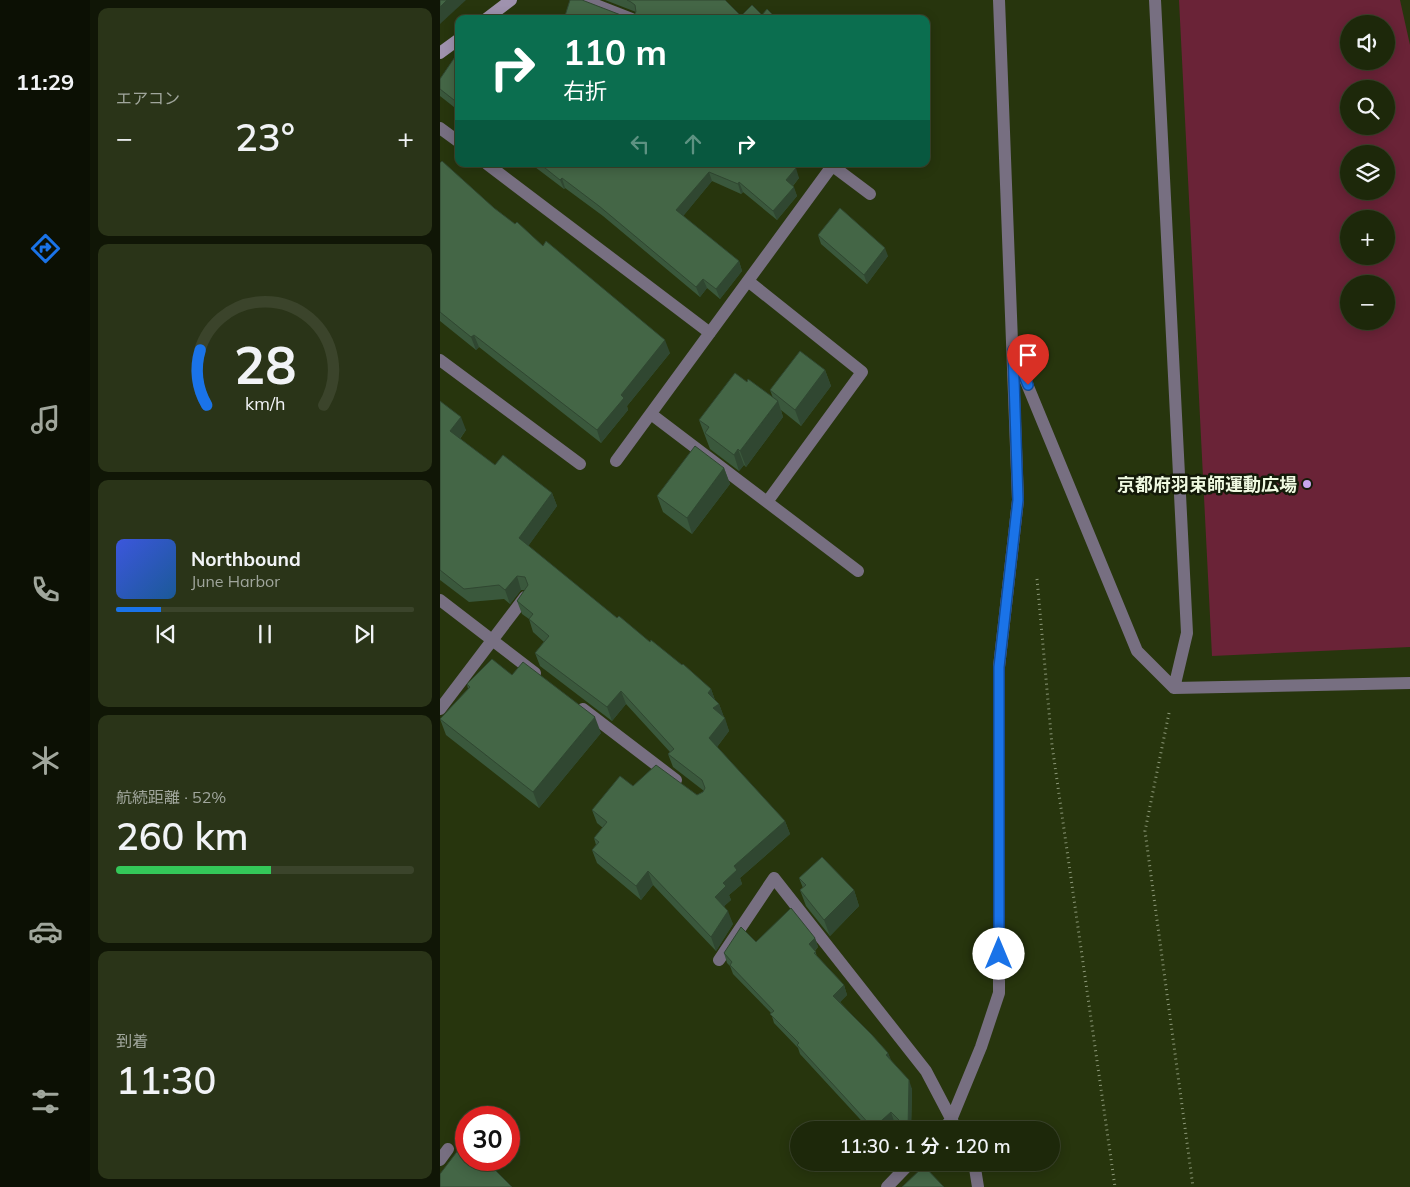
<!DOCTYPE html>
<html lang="ja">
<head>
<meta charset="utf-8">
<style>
  body { margin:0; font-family:Mulish,"Noto Sans JP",sans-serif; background:#2a3418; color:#f1f3f6; height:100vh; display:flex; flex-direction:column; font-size:19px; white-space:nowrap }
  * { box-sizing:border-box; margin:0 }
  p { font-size:16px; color:#a0a69c }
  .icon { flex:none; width:28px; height:28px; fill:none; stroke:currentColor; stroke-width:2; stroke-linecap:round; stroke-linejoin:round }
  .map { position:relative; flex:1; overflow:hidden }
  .sheet { display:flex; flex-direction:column; gap:8px; padding:8px; background:#101606; width:350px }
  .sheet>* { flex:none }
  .top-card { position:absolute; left:15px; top:15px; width:475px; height:152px; border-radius:10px; box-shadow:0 2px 12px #0003,0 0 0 1px #3b442b; background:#0b6e4f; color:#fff; overflow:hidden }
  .tools { position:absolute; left:900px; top:15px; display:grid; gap:10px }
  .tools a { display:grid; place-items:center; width:55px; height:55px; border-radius:50%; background:#1d280a; box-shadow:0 2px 12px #0003,0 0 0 1px #3b442b; font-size:25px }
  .speed { position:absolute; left:15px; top:1106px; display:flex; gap:10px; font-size:25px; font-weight:700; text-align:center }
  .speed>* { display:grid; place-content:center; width:65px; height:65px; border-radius:50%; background:#1d280a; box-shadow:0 2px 12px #0003,0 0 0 1px #3b442b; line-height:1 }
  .speed .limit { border:8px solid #d22; background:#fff; color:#111 }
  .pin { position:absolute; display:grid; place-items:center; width:42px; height:42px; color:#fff; margin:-51px -21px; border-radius:50% 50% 50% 0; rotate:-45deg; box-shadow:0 0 5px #0007 }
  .pin .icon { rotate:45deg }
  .me { position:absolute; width:55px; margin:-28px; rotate:0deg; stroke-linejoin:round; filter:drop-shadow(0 0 4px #0008) }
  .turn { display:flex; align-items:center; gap:18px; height:105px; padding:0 25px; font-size:22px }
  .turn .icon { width:65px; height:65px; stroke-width:2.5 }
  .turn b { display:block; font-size:35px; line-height:42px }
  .lanes { display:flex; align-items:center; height:48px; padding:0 25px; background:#0003; justify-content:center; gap:25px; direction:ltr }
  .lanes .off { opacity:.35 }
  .big { font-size:38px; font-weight:600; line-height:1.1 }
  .sheet .card { flex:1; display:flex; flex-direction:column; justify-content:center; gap:8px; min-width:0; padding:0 18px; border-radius:10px; background:#2a3418 }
  .sheet .dial { align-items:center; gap:0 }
  .dial svg { height:130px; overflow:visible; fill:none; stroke:#3b442b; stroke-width:7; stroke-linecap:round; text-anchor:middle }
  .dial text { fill:#f1f3f6; stroke:none }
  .song { display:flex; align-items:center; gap:15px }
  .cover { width:60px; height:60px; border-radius:8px; background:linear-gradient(135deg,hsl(230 70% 55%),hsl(210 70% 35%)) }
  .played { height:5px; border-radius:2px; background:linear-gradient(90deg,#1a73e8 15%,#3b442b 15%) }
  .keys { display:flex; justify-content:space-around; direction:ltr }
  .heat { display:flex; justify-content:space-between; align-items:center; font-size:28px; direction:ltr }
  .charge { height:8px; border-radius:4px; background:linear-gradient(90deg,#34c759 52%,#3b442b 0) }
  .trip { position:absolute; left:350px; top:1121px; width:270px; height:50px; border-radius:25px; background:#1d280a; box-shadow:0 2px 12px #0003,0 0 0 1px #3b442b; font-weight:600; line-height:50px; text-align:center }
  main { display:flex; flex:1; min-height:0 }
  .dock { display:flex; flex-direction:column; width:90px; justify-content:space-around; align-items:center; background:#0c1004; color:#a0a69c }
  .dock .icon { width:35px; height:35px }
  .dock .on { color:#1a73e8 }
  .dock b { font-size:22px; color:#f1f3f6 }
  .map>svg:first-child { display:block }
</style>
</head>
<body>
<main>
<nav class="dock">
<b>11:29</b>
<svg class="icon on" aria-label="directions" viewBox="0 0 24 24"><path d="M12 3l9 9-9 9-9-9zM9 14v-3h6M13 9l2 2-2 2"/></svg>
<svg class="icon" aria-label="music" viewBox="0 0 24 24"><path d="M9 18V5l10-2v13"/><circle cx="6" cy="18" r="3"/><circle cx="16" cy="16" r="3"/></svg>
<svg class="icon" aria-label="phone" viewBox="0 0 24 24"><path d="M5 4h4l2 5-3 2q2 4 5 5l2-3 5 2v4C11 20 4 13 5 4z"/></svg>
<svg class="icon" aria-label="climate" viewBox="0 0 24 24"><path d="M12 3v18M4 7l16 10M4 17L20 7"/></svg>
<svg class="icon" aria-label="car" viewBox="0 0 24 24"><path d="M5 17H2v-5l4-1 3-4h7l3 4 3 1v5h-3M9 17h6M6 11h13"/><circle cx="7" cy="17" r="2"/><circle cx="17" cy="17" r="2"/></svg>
<svg class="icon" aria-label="filters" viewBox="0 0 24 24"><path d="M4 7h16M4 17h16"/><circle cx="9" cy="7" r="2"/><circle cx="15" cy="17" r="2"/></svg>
</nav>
<section class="sheet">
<div class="card"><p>エアコン</p>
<div class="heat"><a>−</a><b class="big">23°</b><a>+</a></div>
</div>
<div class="card dial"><svg viewBox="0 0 100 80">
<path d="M14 69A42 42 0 1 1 86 69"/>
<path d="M14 69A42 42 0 0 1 10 35" stroke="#1a73e8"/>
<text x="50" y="56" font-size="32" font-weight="700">28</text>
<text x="50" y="72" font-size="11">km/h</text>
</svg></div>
<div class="card">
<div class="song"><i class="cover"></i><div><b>Northbound</b><p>June Harbor</p></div></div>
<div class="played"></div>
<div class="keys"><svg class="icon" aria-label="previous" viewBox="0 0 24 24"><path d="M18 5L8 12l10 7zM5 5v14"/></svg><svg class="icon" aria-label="pause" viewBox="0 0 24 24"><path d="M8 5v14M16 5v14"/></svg><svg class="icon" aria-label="next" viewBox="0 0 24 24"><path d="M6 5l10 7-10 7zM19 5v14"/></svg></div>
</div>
<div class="card"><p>航続距離 · 52%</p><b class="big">260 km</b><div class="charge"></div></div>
<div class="card"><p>到着</p><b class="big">11:30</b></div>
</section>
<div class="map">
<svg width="970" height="1187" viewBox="0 0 970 1187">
  <rect width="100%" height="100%" fill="#27350d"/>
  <path fill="#6a2337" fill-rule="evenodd" d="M739 0H960L970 45V647L772 656ZM909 24H946V61H909ZM909 89H946V126H909ZM909 154H946V191H909ZM909 219H946V256H909ZM909 284H946V321H909Z"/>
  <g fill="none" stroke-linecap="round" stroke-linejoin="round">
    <path stroke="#8c9878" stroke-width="3" stroke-dasharray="1 4" stroke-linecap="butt" d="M597 579 612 745 675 1187
      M729 713 705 831 753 1187"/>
    <path stroke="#776f81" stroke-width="12" d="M715 0 747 633 734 688
      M573 350 697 651 734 688 970 683"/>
    <path stroke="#776f81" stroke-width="12" d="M143 0 192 19
      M0 128 19 142
      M47 164 270 333
      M390 164 430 194
      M308 281 422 372 327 502
      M0 360 140 464
      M211 414 418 571
      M176 461 392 166
      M0 600 95 673
      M0 709 85 597
      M143 709 236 780
      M279 960 334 878 486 1071 517 1130
      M502 1130 511 1120 541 1047 559 993V667L578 500 559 0
      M0 1160 8 1149
      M534 1162 538 1187
      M447 1187 471 1162"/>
    <path stroke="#9f92ae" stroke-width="12" d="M46 19 71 0
      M0 53 19 39"/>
  </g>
  <path fill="#3a583c" d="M165 0H285L301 16 322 15 337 19 186 17 193 16 196 12Z
    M19 51V111L0 96V79Z
    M0 163 54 208 103 246 230 353 187 406 188 410 161 443 39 347 36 350 0 321Z
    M91 164H351L359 178 353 186 357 196 337 220 303 192 301 194 272 181 243 216 299 261 302 271 280 299 267 288 260 297 163 216 125 188 124 189Z
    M378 235 448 256 427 284 381 244Z
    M385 370 391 386 361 426 341 410 343 417 306 467 304 465 299 471 270 449 259 420 307 382 333 398 330 390Z
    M0 401 26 430 20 439 55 465 112 493 117 506 88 546 177 618 271 689 275 700 279 704 289 731 277 747 345 821 350 834 300 878 302 884 289 895 291 900 284 906 293 924 276 951 213 885 201 900 157 863 152 850 156 845 154 838 163 828 157 823 152 810 193 786 257 795 264 791 233 767 228 754 230 752 186 704 172 721 100 666 95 653 104 642 93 632 89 619 82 614 77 601 85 590H81L70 604 64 599 29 602 0 580Z
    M284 468 290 484 252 534 223 512 217 496Z
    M72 675 161 733 99 808 6 735 0 719 28 689 27 684Z
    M359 878 414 890 419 906 390 936 366 906 360 890 363 888Z
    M375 938 378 947 375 951 377 956 404 985 407 995 400 1002 448 1053 451 1061 472 1089 471 1130H463L454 1121 445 1130H430L360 1054 358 1048 334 1023 331 1013 293 974 290 966 287 963 284 953 316 942Z"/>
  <path fill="#304731" d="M7 0H26L0 24V7Z
    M356 168 359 178 349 190 346 180Z
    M269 172 272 181 240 220 236 210Z
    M122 178 125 188 124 189 120 180Z
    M299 182 303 192 301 194 298 184Z
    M354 187 357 196 337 220 333 211Z
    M445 248 448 256 427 284 424 275Z
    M299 261 302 271 280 299 276 289Z
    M263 279 267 288 260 297 256 287Z
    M34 335 39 347 36 350 31 337Z
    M225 340 230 353 187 406 188 410 161 443 157 430 181 395Z
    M385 370 391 386 361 426 355 410Z
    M338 401 343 417 306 467 300 451Z
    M21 417 26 430 15 445 10 431Z
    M298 449 304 465 299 471 294 455Z
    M284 468 290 484 252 534 247 518Z
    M112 493 117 506 84 552 79 538Z
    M77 576 81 590 70 604 65 590Z
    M271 689 276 703 268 693Z
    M181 691 186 704 172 721 167 707Z
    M279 704 284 717 273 708Z
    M155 717 161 733 99 808 93 792Z
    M285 718 289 731 274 751 269 738Z
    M345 821 350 834 300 878 302 884 289 895 291 900 280 910 275 897 294 866Z
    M208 871 213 885 201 900 196 886Z
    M414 890 419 906 390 936 384 920Z
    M288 911 293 924 276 951 271 937Z
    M375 938 378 947 372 953 369 944Z
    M404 985 407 995 397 1005 393 996Z
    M448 1053 452 1062 446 1055Z
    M469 1080 472 1089 471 1130H468V1129Z
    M451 1112 454 1121 445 1130H434L433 1128Z"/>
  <path fill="#446646" stroke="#304731" d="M0 0H7L0 7Z
    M130 0H142L186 17 193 16 196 12 195 5 191 2 187 0H285L301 16 312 5 322 15 327 9 337 19H124Z
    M19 51V104L0 89V79Z
    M2 161 54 208 75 224 77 222 103 246 106 241 225 340 181 395 184 398 157 430 34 335 31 337 0 312V163Z
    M100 164H351L356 168 346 180 354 187 333 211 299 182 298 184 269 172 236 210 299 261 276 289 263 279 256 287 159 206 122 178 120 180Z
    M400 208 445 248 424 275 378 235Z
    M360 351 385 370 355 410 330 390Z
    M295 373 307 382 308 379 338 401 300 451 298 449 294 455 265 433 269 427 259 420Z
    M0 401 21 417 10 431 55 465 63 455 112 493 79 538 177 618 179 616 210 642 211 640 242 665 243 664 271 689 268 693 279 704 273 708 285 718 269 738 345 821 294 866 297 870 283 883 286 886 275 897 288 911 271 937 208 871 196 886 152 850 159 842 154 838 167 822 152 810 180 776 193 786 216 765 257 795 263 792 265 788 262 780 228 754 234 749 181 691 167 707 95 653 109 636 89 619 93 614 77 601 88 585 85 577 77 576 65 590 59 585 24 589 0 570Z
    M255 446 284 468 247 518 217 496Z
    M52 659 72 675 83 662 155 717 93 792 0 719 30 687 27 684Z
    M382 857 414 890 384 920 360 890 366 885 359 878Z
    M351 908 375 938 369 944 376 952 374 953 404 985 393 996 432 1035 448 1053 446 1055 469 1080 468 1129 451 1112 433 1128 357 1045 359 1043 330 1014 334 1011 290 965 292 962 284 953 301 927 316 942Z
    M22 1145 26 1148V1160H43L51 1166 72 1187H0V1174Z
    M484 1166 504 1187H462Z"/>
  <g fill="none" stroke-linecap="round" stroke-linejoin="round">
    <g stroke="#114b97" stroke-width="12">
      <path id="route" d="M559 954V667L578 500 573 350 588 385"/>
    </g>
    <use href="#route" stroke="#1a73e8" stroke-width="9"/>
  </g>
  <circle fill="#c9a5ee" stroke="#141a09" stroke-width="2" cx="867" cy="484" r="5"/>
  <g text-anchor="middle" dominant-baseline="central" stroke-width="5" stroke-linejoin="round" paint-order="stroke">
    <g font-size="18" font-weight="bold" fill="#eff9e1" stroke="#141a09" text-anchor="end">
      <text x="857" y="484">京都府羽束師運動広場</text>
    </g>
  </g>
</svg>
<div class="tools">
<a><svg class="icon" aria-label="sound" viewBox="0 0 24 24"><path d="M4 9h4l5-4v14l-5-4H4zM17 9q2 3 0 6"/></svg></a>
<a><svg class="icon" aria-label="search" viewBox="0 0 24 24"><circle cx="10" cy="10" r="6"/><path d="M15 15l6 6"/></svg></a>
<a><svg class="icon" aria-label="layers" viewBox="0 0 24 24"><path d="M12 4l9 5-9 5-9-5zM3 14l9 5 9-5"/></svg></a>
<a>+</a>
<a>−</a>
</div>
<div class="speed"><div class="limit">30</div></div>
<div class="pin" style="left:588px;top:385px;background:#d93025"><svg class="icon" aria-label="arrive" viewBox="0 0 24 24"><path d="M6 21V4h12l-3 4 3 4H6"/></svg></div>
<svg class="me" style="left:559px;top:954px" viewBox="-20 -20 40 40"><circle r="19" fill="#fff"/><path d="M0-13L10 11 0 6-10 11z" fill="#1a73e8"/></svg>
<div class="trip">11:30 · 1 分 · 120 m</div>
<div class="top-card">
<div class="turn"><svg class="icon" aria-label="right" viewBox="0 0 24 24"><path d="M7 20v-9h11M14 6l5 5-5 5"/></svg><div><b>110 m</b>右折</div></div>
<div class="lanes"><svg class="icon off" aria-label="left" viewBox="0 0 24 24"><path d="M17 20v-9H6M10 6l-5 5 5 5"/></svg><svg class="icon off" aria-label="ahead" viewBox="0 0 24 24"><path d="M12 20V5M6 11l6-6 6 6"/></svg><svg class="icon" aria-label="right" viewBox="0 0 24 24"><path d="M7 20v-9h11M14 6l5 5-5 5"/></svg></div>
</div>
</div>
</main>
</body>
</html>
